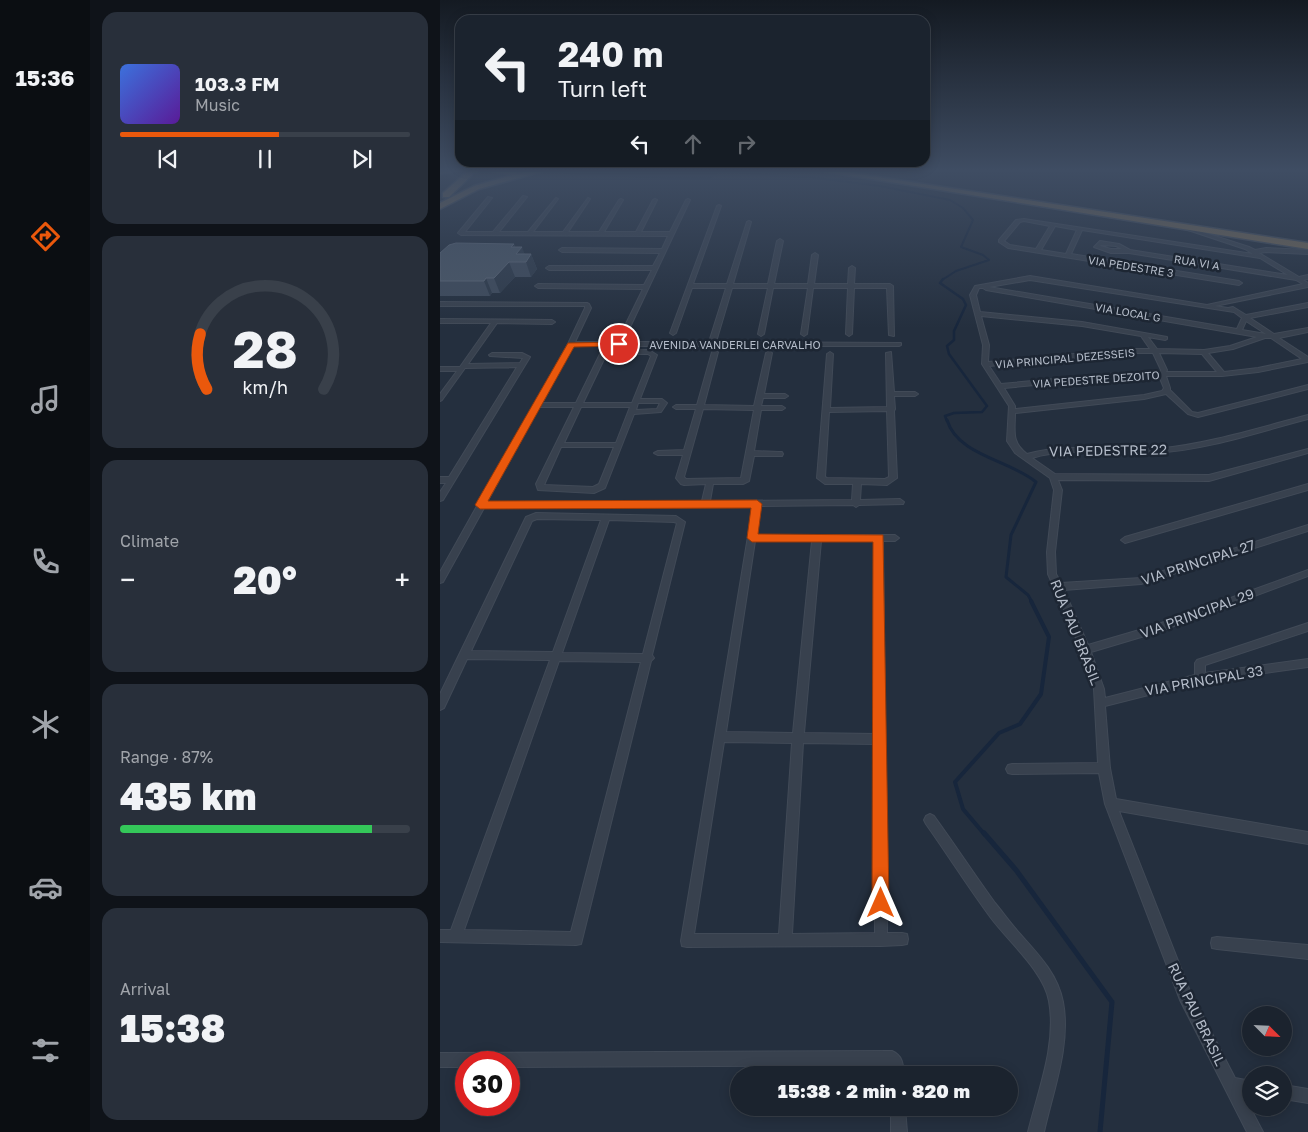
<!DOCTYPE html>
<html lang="en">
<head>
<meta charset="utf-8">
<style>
  body { margin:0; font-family:"Golos Text",sans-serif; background:#282f3a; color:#f1f3f6; height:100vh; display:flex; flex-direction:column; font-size:19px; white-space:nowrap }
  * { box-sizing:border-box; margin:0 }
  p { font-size:16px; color:#a0a4aa }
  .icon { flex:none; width:28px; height:28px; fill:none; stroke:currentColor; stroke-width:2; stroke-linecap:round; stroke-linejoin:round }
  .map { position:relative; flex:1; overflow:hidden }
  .details { display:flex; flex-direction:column; gap:12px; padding:12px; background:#0f1319; width:350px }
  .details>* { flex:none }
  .banner { position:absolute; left:15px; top:15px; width:475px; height:152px; border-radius:15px; box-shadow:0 2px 12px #0003,0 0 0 1px #39404a; background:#1b232e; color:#f1f3f6; overflow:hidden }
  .needle { width:32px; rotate:114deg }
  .tools { position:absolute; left:802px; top:1006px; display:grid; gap:10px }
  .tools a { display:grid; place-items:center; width:50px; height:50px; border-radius:50%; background:#1b232e; box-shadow:0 2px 12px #0003,0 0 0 1px #39404a; font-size:25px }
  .speed { position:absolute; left:15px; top:1051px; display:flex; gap:10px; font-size:25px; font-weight:700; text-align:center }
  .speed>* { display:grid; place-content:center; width:65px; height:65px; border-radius:50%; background:#1b232e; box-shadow:0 2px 12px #0003,0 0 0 1px #39404a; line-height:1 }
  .speed .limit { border:8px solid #d22; background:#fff; color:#111 }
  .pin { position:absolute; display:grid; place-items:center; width:42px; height:42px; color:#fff; margin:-21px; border:2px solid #fff; border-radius:50%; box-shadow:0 1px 5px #0007 }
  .me { position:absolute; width:55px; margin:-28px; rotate:0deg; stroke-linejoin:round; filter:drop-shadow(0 0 4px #0008) }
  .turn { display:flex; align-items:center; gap:18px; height:105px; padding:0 20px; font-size:22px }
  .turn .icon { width:65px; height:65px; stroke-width:2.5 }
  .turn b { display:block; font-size:35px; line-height:42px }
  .lanes { display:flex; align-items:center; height:48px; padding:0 20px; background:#0003; justify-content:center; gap:25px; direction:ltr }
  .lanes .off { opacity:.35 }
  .big { font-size:38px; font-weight:800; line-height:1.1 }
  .details .widget { flex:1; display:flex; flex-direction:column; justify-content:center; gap:8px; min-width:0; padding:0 18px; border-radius:15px; background:#282f3a }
  .details .dial { align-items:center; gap:0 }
  .dial svg { height:130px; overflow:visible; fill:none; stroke:#39404a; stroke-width:7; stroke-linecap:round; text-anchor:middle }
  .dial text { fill:#f1f3f6; stroke:none }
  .song { display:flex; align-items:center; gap:15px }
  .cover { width:60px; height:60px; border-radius:8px; background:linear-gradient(135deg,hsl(220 70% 55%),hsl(270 70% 35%)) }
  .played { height:5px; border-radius:2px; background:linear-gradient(90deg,#ea580c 55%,#39404a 55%) }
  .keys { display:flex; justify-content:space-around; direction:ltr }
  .heat { display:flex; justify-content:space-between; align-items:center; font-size:28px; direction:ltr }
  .charge { height:8px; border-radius:4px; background:linear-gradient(90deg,#34c759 87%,#39404a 0) }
  .trip { position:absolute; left:290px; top:1066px; width:288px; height:50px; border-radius:25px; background:#1b232e; box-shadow:0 2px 12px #0003,0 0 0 1px #39404a; font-weight:800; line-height:50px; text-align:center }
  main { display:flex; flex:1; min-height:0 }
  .tabs { display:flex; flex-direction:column; width:90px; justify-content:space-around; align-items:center; background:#0b0e12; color:#a0a4aa }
  .tabs .icon { width:35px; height:35px }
  .tabs .current { color:#ea580c }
  .tabs b { font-size:22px; color:#f1f3f6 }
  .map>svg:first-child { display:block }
</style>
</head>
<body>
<main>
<nav class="tabs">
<b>15:36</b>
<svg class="icon current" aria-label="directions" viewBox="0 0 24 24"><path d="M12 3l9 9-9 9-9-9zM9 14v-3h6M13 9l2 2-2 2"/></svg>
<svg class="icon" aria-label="music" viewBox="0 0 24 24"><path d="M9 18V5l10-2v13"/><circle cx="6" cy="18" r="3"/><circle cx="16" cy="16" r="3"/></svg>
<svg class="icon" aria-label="phone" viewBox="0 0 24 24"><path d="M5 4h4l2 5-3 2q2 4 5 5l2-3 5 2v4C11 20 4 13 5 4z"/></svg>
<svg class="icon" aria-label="climate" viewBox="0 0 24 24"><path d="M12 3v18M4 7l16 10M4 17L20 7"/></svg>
<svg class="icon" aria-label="car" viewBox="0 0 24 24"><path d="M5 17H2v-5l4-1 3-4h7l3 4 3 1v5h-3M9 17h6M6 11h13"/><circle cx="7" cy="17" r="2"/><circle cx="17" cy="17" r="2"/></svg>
<svg class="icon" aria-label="filters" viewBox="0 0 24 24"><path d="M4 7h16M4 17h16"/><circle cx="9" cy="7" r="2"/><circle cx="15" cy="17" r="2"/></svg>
</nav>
<section class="details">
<div class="widget">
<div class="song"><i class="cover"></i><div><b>103.3 FM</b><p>Music</p></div></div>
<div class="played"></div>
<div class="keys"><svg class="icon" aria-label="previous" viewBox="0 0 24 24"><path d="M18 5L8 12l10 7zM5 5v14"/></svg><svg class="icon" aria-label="pause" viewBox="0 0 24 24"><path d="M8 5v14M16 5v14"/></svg><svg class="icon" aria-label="next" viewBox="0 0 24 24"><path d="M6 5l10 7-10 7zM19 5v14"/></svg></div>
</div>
<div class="widget dial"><svg viewBox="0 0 100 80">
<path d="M14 69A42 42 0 1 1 86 69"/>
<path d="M14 69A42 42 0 0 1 10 35" stroke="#ea580c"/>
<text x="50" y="56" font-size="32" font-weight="700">28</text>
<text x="50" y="72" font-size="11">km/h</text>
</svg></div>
<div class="widget"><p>Climate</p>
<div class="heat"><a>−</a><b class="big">20°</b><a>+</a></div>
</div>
<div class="widget"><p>Range · 87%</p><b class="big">435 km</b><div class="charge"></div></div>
<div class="widget"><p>Arrival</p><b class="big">15:38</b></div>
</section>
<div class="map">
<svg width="868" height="1132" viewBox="0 0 868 1132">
  <rect width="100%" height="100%" fill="#242f3e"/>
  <path fill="#17263c" d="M127 170H283L270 179 246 180 122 174Z"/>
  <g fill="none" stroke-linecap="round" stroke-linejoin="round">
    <path stroke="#17263c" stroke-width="2" d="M301 170V173L377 178 440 186 510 200 523 208 533 220 521 247 543 255 549 260 516 271 502 280"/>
    <path stroke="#17263c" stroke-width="2.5" d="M503 279 500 283 523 299 526 305 514 331V340L507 346 509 354 547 406 542 412 514 413 505 416 507 421"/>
    <path stroke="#17263c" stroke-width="3" d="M507 420C518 456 570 460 596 482L571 535 566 577 588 595 592 602"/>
    <path stroke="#17263c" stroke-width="4" d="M545 835 523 809 515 782 559 733 580 724 601 694 609 637 591 601"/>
    <path stroke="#17263c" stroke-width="5" d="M544 833 576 870 672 1002 660 1132"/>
    <g stroke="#414a57" stroke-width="2">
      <path id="street" d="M83 196 87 197 59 232H88L116 198 118 199 93 232H123L148 198 150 199 128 232H159L179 200 181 199 183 200 164 232H196L213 200 215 199 217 200 201 232H230L246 200 248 199 250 200 183 342H269L286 288H252L236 333 233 335 230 333 277 206 279 205 281 206 253 284H287L307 222 309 221 311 222 293 284H328L337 241 340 239 343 241 334 284H368L372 255 375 253 378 255 374 284H408L409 268 412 266 415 268 414 284H450L453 286 454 336 449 335 447 288H414L412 334 409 336 406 334 408 288H373L367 334 364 336 361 334 368 288H333L324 334 321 336 318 334 328 288H292L276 342 461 343V345L459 346H133L102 403H136L160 354 165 351 209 350 217 355 200 399H222L227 403 221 412 194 414 165 488 154 493 98 490 96 484 134 407H99L47 502 262 501 266 484 244 485 241 484 236 478 243 455H218L214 453 218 451 244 450 256 409H236L233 407 236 405H257L272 352 275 350 278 352 264 405 314 406 326 353 329 351 332 353 324 394H345L348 396 345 398H323L321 406H342L345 408 342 410H321L314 451 339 452H342L343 454 342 456H314L309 481 303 484H273L270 501 412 500 413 484H385L377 478 387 354 390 352 393 354 390 408 447 407 446 353 451 352 454 392H475L478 394 475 396H454L455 409 454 411 457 478 447 485 421 484 420 500 460 499 464 502 463 504 419 505 416 507 413 505 321 506 316 535H455L459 538 455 541H443L447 933H462L467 934 468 939 467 944 462 945 441 946 247 947 242 946 241 941 313 506 44 508 3 582 0 583V572L37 506 36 505 39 503 128 344 145 308V306H0V302L147 303 149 304 151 308 135 342H177L203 289 98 288 95 286 98 284 204 285 212 270H109L106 268 109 266H213L220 253 122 252 119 250 122 248 222 249 228 236 21 235 18 233 48 197 52 198 25 232H53ZM168 354H208L211 356 192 403H143L166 355ZM198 403H220L217 409 196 410ZM141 407H190L176 443H124ZM263 409 314 410 301 478 246 479 244 477ZM447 411 449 477 445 479 387 478 385 477 389 412ZM121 447H174L159 484 153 487 104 485ZM315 541H372L353 733 286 732ZM381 541H435V734L364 733ZM284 742 352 743 339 934H254ZM363 743 435 744V933L352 934Z
        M584 219 813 254 805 249 745 229V227H747L809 247 815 250 826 248 868 250V254L826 252 819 253 859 277 868 275V279L863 280 868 283V287L775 306 788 308 793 307 806 315 868 303V307L810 318 834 334 868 328V332L839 338 868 357V362L818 372 782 376H726L730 388V390L752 412 758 413 868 385V389L758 417 748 414 726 394 704 399 575 413C575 431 571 442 587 454 630 442 672 452 716 449 768 444 818 428 868 415V419C818 432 767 450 714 453 673 456 632 446 592 458L615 474 769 475 868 449V453L769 481 618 480 622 490 615 552 616 574 621 583 701 578 868 525V531L701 584 624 590 648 645 713 626 868 570V576L718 632 651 652 664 689 665 698 755 675V663L757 660 868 623V631L765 665V673L868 659V667L760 682 665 706 670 768 676 799 868 832V844L679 811 750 991 795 1078 811 1081V1095L803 1094 823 1132H807L740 1000 665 804 659 773 572 774 568 773 566 769 568 765 572 764 658 763 654 689 633 630 608 574 607 552 614 490 610 478 575 453 567 441 569 406 542 364 543 345 530 295 535 286 590 276 767 305 863 284 856 280 689 253H671L654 247 660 241 679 244 690 250 848 275 820 258 642 230 631 254 799 281 802 283 799 285 568 248 559 242V240L576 220ZM584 221 610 226 596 249 570 245 564 241 580 222ZM615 226 637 230 626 254 601 250ZM661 245 676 246 682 249H671L660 246ZM590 280 794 312 802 318 797 329 549 287ZM539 288H543L546 290 817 337 790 346 764 350 717 349 708 337 725 340 727 339V337L642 322 540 312 536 295ZM541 316 642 326 701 336 710 349H687L548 362 549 345ZM806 321 826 334 802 330ZM825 338H831L862 359 818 368 784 372 768 353 793 349ZM687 353H713L721 370 720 372H691L561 384 549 366ZM719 353 762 354 777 372H726L727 370ZM691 376H719L724 388 722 391 704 395 575 409V406L564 388Z
        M0 319 112 320 115 322 112 324 57 323 28 364 80 363 83 358 50 356 49 355 52 353H82L90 357 3 500 0 501V492L6 483H0V477H9L77 367 25 368 2 400 0 401V394L17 371H0V367H20L51 323H0Z
        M868 484V490L685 543 681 540 685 537Z
        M96 513 236 516 245 522 212 655 214 658 211 661 141 944 136 945 0 942V930H11L110 660 27 659 4 708 0 710V694L85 519 86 517ZM97 519 161 520 113 652 31 651 92 521ZM169 520 234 522 237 523 203 654 122 653ZM119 661 201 662 131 932 24 930Z
        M490 814 494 816C515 845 534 874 555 903 564 914 572 925 581 935 599 955 618 975 623 1002 631 1045 613 1091 604 1132H588C598 1091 617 1044 609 1001 604 972 569 942 551 918 528 887 508 855 486 824L484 820 486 816Z
        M777 937 868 945V959L777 949 772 948 771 943 772 938Z
        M452 1051C463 1056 463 1064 464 1075H450L449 1065 69 1067V1062H26V1067H0V1053Z
        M844 1085 868 1089V1103L844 1099Z
        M451 1108H465L467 1132H451Z"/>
    </g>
    <g stroke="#434c59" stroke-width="3">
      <path id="highway" d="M0 170H19L0 174Z
        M29 170H37L9 197H3V193Z
        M45 170 74 171 77 174 95 170H107L39 189 0 209V203L34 186 73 175Z
        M375 170H392L868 243V249Z"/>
    </g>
    <use href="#street" fill="#38414e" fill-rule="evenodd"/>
    <use href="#highway" fill="#746855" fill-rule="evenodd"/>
  </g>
  <path fill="#3f4b5c" d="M74 244 75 247 85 254H91L97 269 91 277H75L60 293H52L50 296H0V253Z"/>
  <path fill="#2f3b4b" d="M74 244 77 253 82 247 87 260 91 254 97 269 91 277 86 262 77 261 71 247Z
    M69 262 75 277 60 293 54 278Z
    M46 278 52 293 50 296 44 281Z"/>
  <path fill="#4b5868" stroke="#5c6777" d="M16 243 74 244 71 247H82L76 254H91L86 262H69L54 278H46L44 281H0V253L9 245Z"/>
  <linearGradient id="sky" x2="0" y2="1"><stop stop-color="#141a22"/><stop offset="0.52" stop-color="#3f4d63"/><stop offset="1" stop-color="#3f4d63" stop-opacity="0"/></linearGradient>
  <rect width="868" height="328" fill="url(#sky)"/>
  <path fill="#ea580c" stroke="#983908" d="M179 342H182V346L134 347 48 501 317 500 322 504 318 534 443 535 449 903 446 909 441 911 435 909 432 903 433 542H312L307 538 311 508 40 509 35 505 128 343Z"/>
  <g text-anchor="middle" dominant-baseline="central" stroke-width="5" stroke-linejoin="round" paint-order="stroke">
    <g font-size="11" fill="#b4bcc9" stroke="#1d2633">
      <text transform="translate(757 262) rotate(9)">RUA VI A</text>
      <text transform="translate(691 266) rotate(9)">VIA PEDESTRE 3</text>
      <text transform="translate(688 312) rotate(10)">VIA LOCAL G</text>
      <text x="295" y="344">AVENIDA VANDERLEI CARVALHO</text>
      <text transform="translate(625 358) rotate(-5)">VIA PRINCIPAL DEZESSEIS</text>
      <text transform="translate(656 379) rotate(-4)">VIA PEDESTRE DEZOITO</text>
    </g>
    <g font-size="14" fill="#b4bcc9" stroke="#1d2633">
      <text transform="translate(668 450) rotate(-1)">VIA PEDESTRE 22</text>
      <text transform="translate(758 562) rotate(-18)">VIA PRINCIPAL 27</text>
      <text transform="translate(757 613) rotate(-20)">VIA PRINCIPAL 29</text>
      <text transform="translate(636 632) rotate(68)">RUA PAU BRASIL</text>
      <text transform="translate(764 680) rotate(-10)">VIA PRINCIPAL 33</text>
      <text transform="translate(757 1014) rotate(64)">RUA PAU BRASIL</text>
    </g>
  </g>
</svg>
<div class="tools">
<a><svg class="needle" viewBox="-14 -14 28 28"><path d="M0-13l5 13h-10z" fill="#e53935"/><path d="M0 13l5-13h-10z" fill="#a0a4aa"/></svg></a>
<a><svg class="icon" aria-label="layers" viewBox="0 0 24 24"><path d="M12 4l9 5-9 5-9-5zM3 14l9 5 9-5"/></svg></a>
</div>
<div class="speed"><div class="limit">30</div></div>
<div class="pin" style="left:179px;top:344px;background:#d93025"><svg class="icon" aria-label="arrive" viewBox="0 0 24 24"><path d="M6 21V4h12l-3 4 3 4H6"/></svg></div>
<svg class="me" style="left:441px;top:903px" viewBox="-20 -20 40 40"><path d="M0-17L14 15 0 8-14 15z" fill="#ea580c" stroke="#fff" stroke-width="4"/></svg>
<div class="trip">15:38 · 2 min · 820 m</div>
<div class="banner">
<div class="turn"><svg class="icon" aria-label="left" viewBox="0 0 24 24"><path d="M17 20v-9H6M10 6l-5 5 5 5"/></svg><div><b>240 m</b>Turn left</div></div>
<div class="lanes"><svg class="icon" aria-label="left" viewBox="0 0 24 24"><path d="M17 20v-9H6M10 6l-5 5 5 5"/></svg><svg class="icon off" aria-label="ahead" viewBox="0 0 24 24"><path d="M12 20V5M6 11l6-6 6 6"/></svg><svg class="icon off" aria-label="right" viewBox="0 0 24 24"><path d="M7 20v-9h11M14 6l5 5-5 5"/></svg></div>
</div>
</div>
</main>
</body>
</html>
